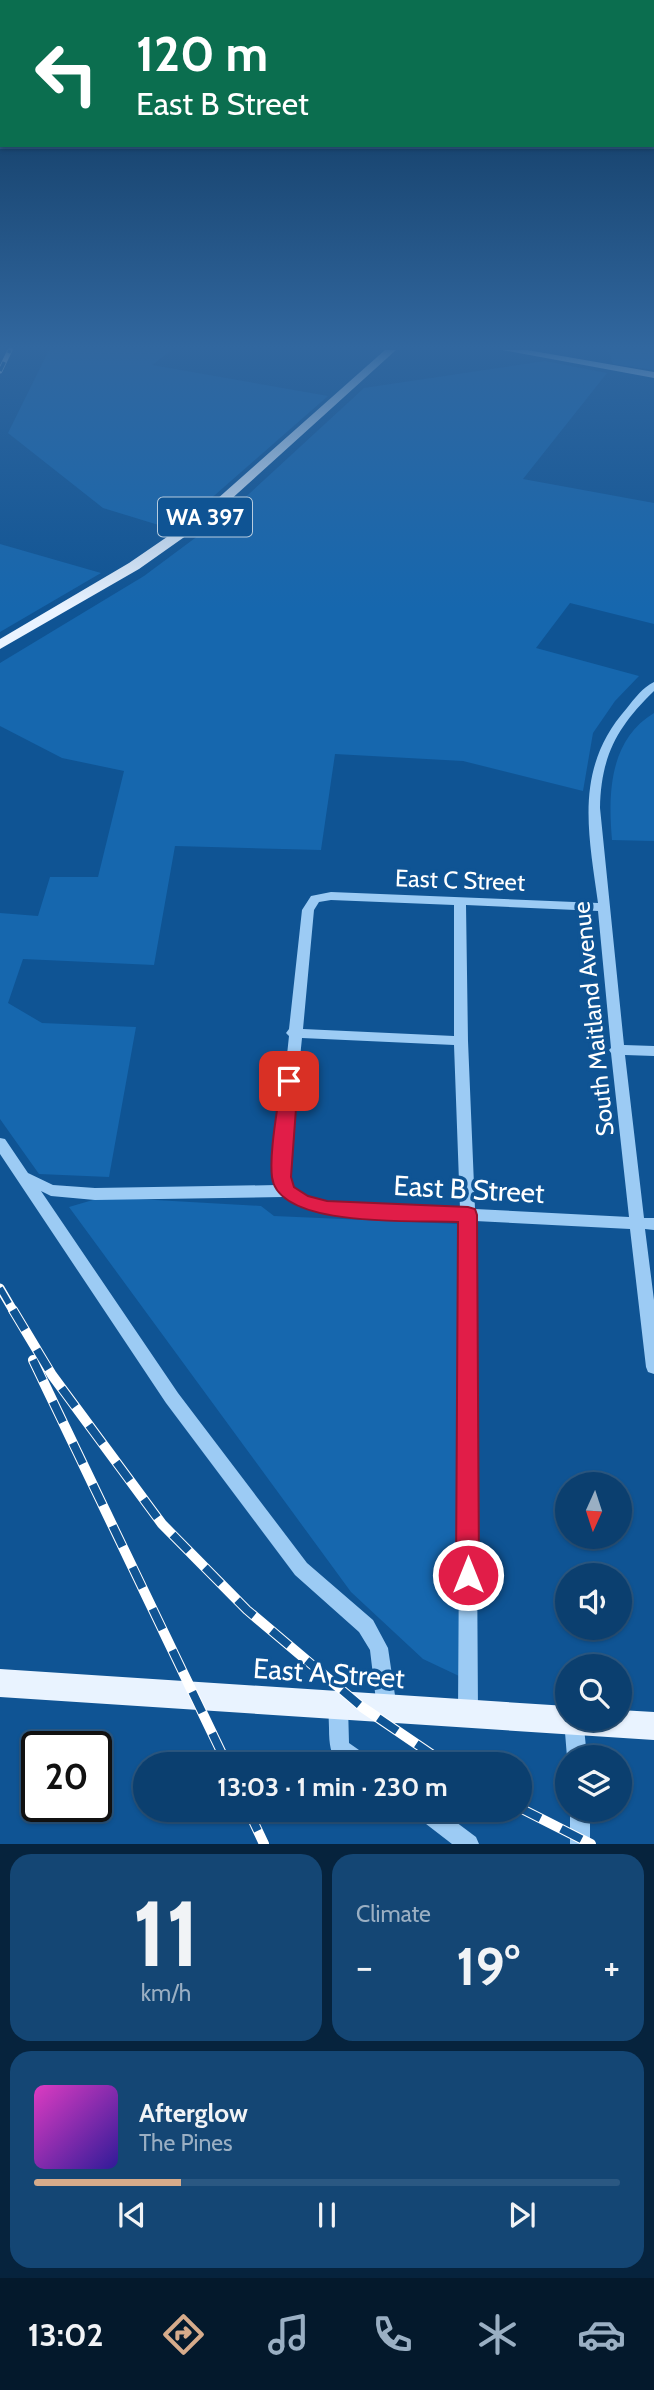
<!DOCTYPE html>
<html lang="en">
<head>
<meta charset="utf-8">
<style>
  body { margin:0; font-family:Cabin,sans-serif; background:#144674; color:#f1f3f6; height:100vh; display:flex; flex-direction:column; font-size:26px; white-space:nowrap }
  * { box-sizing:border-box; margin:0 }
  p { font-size:23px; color:#9aafc3 }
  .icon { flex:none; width:38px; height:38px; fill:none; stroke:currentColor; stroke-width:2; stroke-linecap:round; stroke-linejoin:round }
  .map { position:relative; height:1844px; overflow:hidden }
  .drawer { display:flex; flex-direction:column; gap:10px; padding:10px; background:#06233d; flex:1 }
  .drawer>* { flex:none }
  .hud { position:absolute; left:0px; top:0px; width:654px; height:147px; box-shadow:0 2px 5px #0004,0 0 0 2px #2b5882; background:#0b6e4f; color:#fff; overflow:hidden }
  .needle { width:46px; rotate:183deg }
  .controls { position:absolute; left:555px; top:1472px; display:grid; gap:14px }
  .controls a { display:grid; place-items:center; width:77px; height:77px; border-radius:50%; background:#0b3f6f; box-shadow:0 2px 5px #0004,0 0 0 2px #2b5882; font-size:35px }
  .speed { position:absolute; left:21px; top:1731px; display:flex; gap:14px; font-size:35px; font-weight:700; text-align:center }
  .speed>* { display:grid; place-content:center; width:91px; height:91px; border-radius:50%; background:#0b3f6f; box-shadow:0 2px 5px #0004,0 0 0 2px #2b5882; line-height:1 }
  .speed .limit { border:4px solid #111; border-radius:10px; background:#fff; color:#111 }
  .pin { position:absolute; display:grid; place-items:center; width:60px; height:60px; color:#fff; margin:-30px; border-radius:14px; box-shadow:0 4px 10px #0006 }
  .me { position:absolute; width:77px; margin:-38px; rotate:0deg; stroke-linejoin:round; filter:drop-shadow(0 0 5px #0008) }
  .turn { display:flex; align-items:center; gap:24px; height:147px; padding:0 21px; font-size:32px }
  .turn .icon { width:91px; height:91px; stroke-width:2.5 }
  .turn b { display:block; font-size:49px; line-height:60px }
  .big { font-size:52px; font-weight:700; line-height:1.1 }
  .drawer .card { flex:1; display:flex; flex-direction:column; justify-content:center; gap:10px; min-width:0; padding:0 24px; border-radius:21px; background:#144674 }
  .drawer .dial { align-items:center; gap:0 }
  .dial b { font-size:91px; line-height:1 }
  .song { display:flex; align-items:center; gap:21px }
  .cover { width:84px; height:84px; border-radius:10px; background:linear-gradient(135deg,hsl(310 70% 55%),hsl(250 70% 35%)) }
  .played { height:7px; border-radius:4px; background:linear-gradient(90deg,#d6ab8b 25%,#2b5882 25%) }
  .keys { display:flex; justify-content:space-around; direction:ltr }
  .heat { display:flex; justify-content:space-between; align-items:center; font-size:38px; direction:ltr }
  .drawer .tiles { flex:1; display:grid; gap:10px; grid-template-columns:1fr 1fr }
  .card:last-child { grid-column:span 2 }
  .trip { position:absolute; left:133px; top:1752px; width:399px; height:70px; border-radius:35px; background:#0b3f6f; box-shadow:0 2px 5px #0004,0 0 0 2px #2b5882; font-weight:700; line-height:70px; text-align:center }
  .dock { display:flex; height:112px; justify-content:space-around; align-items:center; background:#04192c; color:#9aafc3 }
  .dock .icon { width:49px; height:49px }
  .dock .on { color:#d6ab8b }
  .dock b { font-size:32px; color:#f1f3f6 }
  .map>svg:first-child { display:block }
</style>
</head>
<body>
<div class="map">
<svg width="654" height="1844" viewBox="0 0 654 1844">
  <rect width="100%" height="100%" fill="#0f5494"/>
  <path fill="#1667ae" d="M49 350H172L152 365 328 396 175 530 103 508 8 433Z
    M608 350H654V370L613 364Z
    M545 361 607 373 523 479 654 503V624L570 603 536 648 639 676 615 701 593 733 583 791 463 761 335 754 321 850 175 846 154 965 23 959 8 1003 42 1023 136 1027 109 1177 39 1174 0 1119V913L38 916 50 877H98L124 771 62 758 0 726V663L144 576 226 515 364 388Z
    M0 544 101 573 0 632Z
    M654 713V841L612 840C608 794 609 740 654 713Z
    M103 1197 261 1206 274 1216 458 1224 459 1676 423 1659 351 1592 69 1207Z"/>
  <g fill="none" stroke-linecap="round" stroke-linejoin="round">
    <path fill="#9ccbf4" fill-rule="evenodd" d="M654 682V691C617 727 601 756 600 808L624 1045 654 1046V1056L625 1055 644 1218H654V1230L645 1229 654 1300V1374L648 1372 646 1367 630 1229 475 1221 478 1714 475 1721 468 1724 461 1721 458 1714 461 1220 327 1214 298 1206 283 1197 95 1200 51 1196 41 1191 178 1393 307 1563 373 1620 388 1648 397 1709 394 1716 387 1719 380 1716 377 1709 370 1650 359 1632 295 1575 166 1403 0 1154V1138L5 1139 28 1173 53 1185 95 1188 277 1185 274 1177 289 1036 286 1033 289 1029 302 910 311 896 331 892 598 903C588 830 574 768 627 708 634 699 643 687 654 682ZM331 900 454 905V1036L303 1029 314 910 319 902ZM466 905 598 911 611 1048 609 1050 611 1053 629 1217 475 1209 468 1041ZM302 1038 454 1045 460 1209 327 1202C309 1198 295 1196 288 1177Z
      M338 1696 345 1699 348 1706 349 1743 369 1757 372 1764C338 1764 329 1765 329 1728 329 1718 327 1708 331 1699Z
      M567 1713V1718H583L587 1757H567L564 1720Z
      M414 1810H440L476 1837 479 1844H452L417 1817Z
      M570 1810H590V1844H570Z"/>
    <path fill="#e9f3ff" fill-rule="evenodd" d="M385 350H396L207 521 139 569 0 649V639L129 563 199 515Z
      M502 350H527L654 372V378Z
      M0 1669 567 1706V1718H620V1710L654 1712V1740L0 1697Z"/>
    <g stroke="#fff" stroke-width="5">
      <path id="rail-far2" d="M0 371 10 350"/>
    </g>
    <g stroke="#fff" stroke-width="9">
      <path id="rail-far1" d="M0 1288 14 1312"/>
    </g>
    <g stroke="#fff" stroke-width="10">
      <path id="rail" d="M13 1310 52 1375 162 1524 247 1610 362 1707 446 1764
        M33 1360 227 1764
        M520 1808 591 1844
        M248 1810 264 1844"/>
    </g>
    <use href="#rail-far2" stroke="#0f5494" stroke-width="3.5" stroke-dasharray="10" stroke-linecap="butt"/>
    <use href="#rail-far1" stroke="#0f5494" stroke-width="6" stroke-dasharray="18" stroke-linecap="butt"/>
    <use href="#rail" stroke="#0f5494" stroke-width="8" stroke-dasharray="23" stroke-linecap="butt"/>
  </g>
  <linearGradient id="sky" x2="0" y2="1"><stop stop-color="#082e51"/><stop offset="0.57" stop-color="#31679f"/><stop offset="1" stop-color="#31679f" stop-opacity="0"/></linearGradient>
  <rect width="654" height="609" fill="url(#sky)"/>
  <path fill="#e11d48" stroke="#92132f" stroke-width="2" d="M289 1075 298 1081 291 1177 294 1187 308 1196 327 1201 468 1207 475 1209 477 1215 479 1575 476 1583 468 1586 459 1583 456 1575 458 1222C417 1220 278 1229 272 1177 269 1152 278 1108 281 1081Z"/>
  <g text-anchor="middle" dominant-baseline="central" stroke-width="7" stroke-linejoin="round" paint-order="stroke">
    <rect fill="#0f5494" stroke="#b7ccdf" stroke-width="2" x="158" y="497.5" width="94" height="39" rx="5"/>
    <g font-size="23" font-weight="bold" fill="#fff">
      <text x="205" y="517">WA 397</text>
    </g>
    <g font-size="24" fill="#fff" stroke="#0f5494">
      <text transform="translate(460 880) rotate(2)">East C Street</text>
      <text transform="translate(593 1019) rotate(-96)">South Maitland Avenue</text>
    </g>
    <g font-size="28" fill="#fff" stroke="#0f5494">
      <text transform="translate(469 1189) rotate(3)">East B Street</text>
      <text transform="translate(329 1673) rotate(4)">East A Street</text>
    </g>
  </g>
</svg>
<div class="controls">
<a><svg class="needle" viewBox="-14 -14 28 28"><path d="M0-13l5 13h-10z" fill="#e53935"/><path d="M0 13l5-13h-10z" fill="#9aafc3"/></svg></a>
<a><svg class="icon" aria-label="sound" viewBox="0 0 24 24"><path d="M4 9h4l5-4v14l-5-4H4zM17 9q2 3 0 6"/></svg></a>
<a><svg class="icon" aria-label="search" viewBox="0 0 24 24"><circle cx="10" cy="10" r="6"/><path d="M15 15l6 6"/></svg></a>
<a><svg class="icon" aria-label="layers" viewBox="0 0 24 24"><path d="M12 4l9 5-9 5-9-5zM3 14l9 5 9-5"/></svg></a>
</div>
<div class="speed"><div class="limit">20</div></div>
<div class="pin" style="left:289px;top:1081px;background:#d93025"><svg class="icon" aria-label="arrive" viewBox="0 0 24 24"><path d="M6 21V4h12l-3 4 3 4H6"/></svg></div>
<svg class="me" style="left:468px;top:1575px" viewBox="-20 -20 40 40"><circle r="17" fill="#e11d48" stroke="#fff" stroke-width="3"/><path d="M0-11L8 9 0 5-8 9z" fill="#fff"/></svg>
<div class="trip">13:03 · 1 min · 230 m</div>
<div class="hud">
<div class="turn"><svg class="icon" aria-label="left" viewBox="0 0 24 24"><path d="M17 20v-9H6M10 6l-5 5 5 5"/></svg><div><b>120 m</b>East B Street</div></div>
</div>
</div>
<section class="drawer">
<div class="tiles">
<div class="card dial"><b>11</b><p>km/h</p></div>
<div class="card"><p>Climate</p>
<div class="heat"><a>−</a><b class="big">19°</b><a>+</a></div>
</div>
<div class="card">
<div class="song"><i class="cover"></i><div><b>Afterglow</b><p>The Pines</p></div></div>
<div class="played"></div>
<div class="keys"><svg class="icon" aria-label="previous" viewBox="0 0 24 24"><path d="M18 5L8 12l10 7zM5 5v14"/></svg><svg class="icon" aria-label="pause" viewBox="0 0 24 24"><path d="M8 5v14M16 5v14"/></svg><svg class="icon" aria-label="next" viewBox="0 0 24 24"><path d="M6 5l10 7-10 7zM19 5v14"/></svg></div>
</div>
</div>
</section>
<nav class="dock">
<b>13:02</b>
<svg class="icon on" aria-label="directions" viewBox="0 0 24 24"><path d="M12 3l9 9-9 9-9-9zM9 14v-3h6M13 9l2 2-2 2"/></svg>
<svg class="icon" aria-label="music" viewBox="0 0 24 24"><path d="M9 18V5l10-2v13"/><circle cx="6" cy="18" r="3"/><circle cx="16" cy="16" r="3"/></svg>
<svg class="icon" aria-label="phone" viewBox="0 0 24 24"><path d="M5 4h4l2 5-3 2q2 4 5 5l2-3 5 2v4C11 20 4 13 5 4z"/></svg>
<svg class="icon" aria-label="climate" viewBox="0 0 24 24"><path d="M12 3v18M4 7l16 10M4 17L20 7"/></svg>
<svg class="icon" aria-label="car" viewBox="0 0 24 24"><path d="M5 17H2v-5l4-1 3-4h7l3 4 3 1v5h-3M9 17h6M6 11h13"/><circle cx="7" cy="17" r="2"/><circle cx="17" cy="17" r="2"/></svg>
</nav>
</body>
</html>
